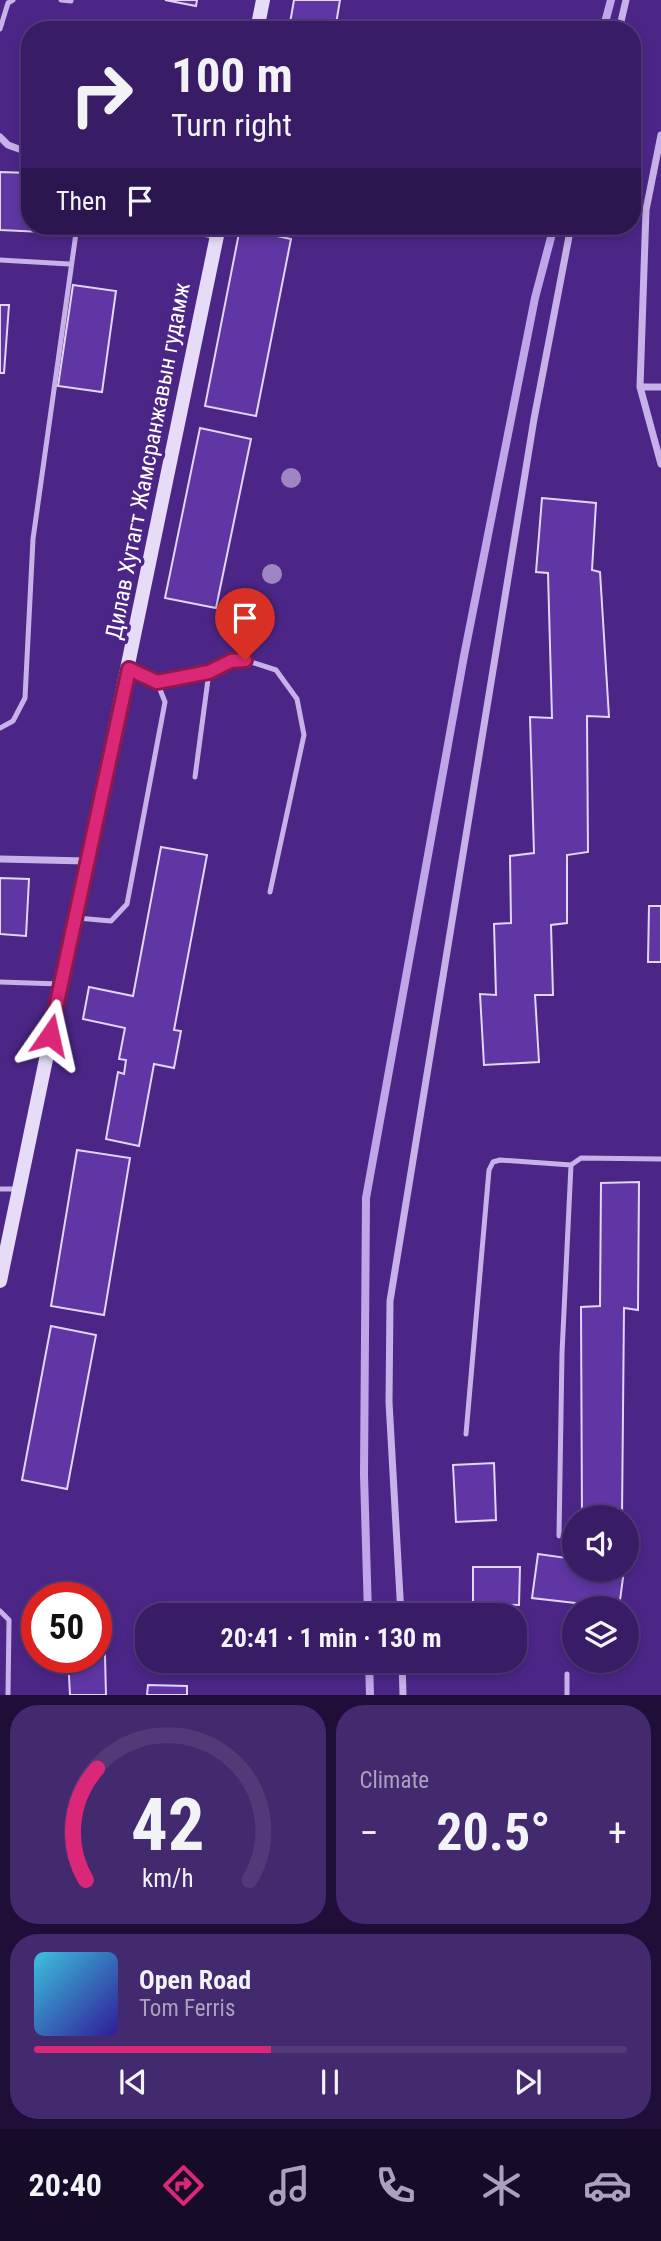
<!DOCTYPE html>
<html lang="en">
<head>
<meta charset="utf-8">
<style>
  body { margin:0; font-family:"Roboto Condensed",sans-serif; background:#43296e; color:#f1f3f6; height:100vh; display:flex; flex-direction:column; font-size:26px; white-space:nowrap }
  * { box-sizing:border-box; margin:0 }
  p { font-size:23px; color:#aba1bf }
  .icon { flex:none; width:38px; height:38px; fill:none; stroke:currentColor; stroke-width:2; stroke-linecap:round; stroke-linejoin:round }
  .map { position:relative; height:1695px; overflow:hidden }
  .sheet { display:flex; flex-direction:column; gap:10px; padding:10px; background:#1f0f38; flex:1 }
  .sheet>* { flex:none }
  .banner { position:absolute; left:21px; top:21px; width:620px; height:214px; border-radius:28px; box-shadow:0 4px 10px #0003,0 0 0 2px #523a79; background:#381c65; color:#f1f3f6; overflow:hidden }
  .fabs { position:absolute; left:562px; top:1505px; display:grid; gap:14px }
  .fabs a { display:grid; place-items:center; width:77px; height:77px; border-radius:50%; background:#381c65; box-shadow:0 4px 10px #0003,0 0 0 2px #523a79; font-size:35px }
  .speed { position:absolute; left:21px; top:1582px; display:flex; gap:14px; font-size:35px; font-weight:700; text-align:center }
  .speed>* { display:grid; place-content:center; width:91px; height:91px; border-radius:50%; background:#381c65; box-shadow:0 4px 10px #0003,0 0 0 2px #523a79; line-height:1 }
  .speed .limit { border:10px solid #d22; background:#fff; color:#111 }
  .pin { position:absolute; display:grid; place-items:center; width:60px; height:60px; color:#fff; margin:-72px -30px; border-radius:50% 50% 50% 0; rotate:-45deg; box-shadow:0 0 7px #0007 }
  .pin .icon { rotate:45deg }
  .me { position:absolute; width:77px; margin:-38px; rotate:11deg; stroke-linejoin:round; filter:drop-shadow(0 0 5px #0008) }
  .turn { display:flex; align-items:center; gap:24px; height:147px; padding:0 35px; font-size:32px }
  .turn .icon { width:91px; height:91px; stroke-width:2.5 }
  .turn b { display:block; font-size:49px; line-height:60px }
  .then { display:flex; align-items:center; height:66px; padding:0 35px; background:#0003; gap:14px; font-size:26px }
  .big { font-size:52px; font-weight:700; line-height:1.1 }
  .sheet .widget { flex:1; display:flex; flex-direction:column; justify-content:center; gap:10px; min-width:0; padding:0 24px; border-radius:28px; background:#43296e }
  .sheet .dial { align-items:center; gap:0 }
  .dial svg { height:182px; overflow:visible; fill:none; stroke:#523a79; stroke-width:7; stroke-linecap:round; text-anchor:middle }
  .dial text { fill:#f1f3f6; stroke:none }
  .song { display:flex; align-items:center; gap:21px }
  .cover { width:84px; height:84px; border-radius:10px; background:linear-gradient(135deg,hsl(190 70% 55%),hsl(250 70% 35%)) }
  .played { height:7px; border-radius:4px; background:linear-gradient(90deg,#db2777 40%,#523a79 40%) }
  .keys { display:flex; justify-content:space-around; direction:ltr }
  .heat { display:flex; justify-content:space-between; align-items:center; font-size:38px; direction:ltr }
  .sheet .tiles { flex:1; display:grid; gap:10px; grid-template-columns:1fr 1fr }
  .widget:last-child { grid-column:span 2 }
  .trip { position:absolute; left:135px; top:1603px; width:392px; height:70px; border-radius:28px; background:#381c65; box-shadow:0 4px 10px #0003,0 0 0 2px #523a79; font-weight:700; line-height:70px; text-align:center }
  .tabs { display:flex; height:112px; justify-content:space-around; align-items:center; background:#160b28; color:#aba1bf }
  .tabs .icon { width:49px; height:49px }
  .tabs .current { color:#db2777 }
  .tabs b { font-size:32px; color:#f1f3f6 }
  .map>svg:first-child { display:block }
</style>
</head>
<body>
<div class="map">
<svg width="661" height="1695" viewBox="0 0 661 1695">
  <rect width="100%" height="100%" fill="#4b2687"/>
  <g fill="none" stroke-linecap="round" stroke-linejoin="round">
    <path stroke="#bea6e9" stroke-width="8" d="M603 30 611 0
      M368 1615 364 1475 366 1198 464 656 535 298 554 226
      M369 1661 370 1695"/>
  </g>
  <path fill="#5f36a4" stroke="#e2d5f7" stroke-width="2" d="M165 0H197L196 6Z
    M294 0H340L335 30 290 23Z
    M0 172 30 173V226H42V232L0 230Z
    M240 228 291 239 256 416 205 406Z
    M73 285 116 291 102 392 58 386Z
    M0 305H9L4 373H0Z
    M200 428 251 439 216 608 165 598Z
    M542 498 596 503 592 570 600 572 609 717 587 716 588 852 567 855V923L551 925 553 995H535L539 1062 484 1065 480 994 496 995 494 924 511 923 510 856 534 853 530 717 552 718 548 573 536 572Z
    M161 847 207 855 174 1030 181 1031 174 1068 154 1064 139 1146 106 1139 118 1072 124 1074 126 1060 119 1059 125 1028 83 1019 89 987 133 996Z
    M0 878 29 879 26 936 0 934Z
    M649 906H661V962H648Z
    M77 1150 130 1158 104 1315 51 1306Z
    M639 1182 638 1310 624 1308 622 1517H582L581 1307 600 1306 601 1183Z
    M51 1326 96 1335 67 1489 22 1480Z
    M494 1463 496 1520 456 1522 453 1465Z
    M538 1554 574 1559V1570H624L619 1608 532 1598Z
    M473 1567H520L519 1605 473 1604Z
    M96 1615 104 1616 106 1695H70L68 1657H96Z
    M148 1685 187 1686V1695H147Z"/>
  <g fill="none" stroke-linecap="round" stroke-linejoin="round">
    <path stroke="#c6b1e9" stroke-width="5" d="M61 0 71 1
      M0 29 8 3 13 0
      M0 260 69 264
      M157 682 201 674 231 661 245 660 276 670 297 699 304 735 270 892
      M0 728 13 721 25 698 33 539 77 226
      M195 777 209 672
      M77 918 111 921 127 904 165 702 157 682 129 669
      M0 982 60 984
      M0 1189H16
      M466 1434 489 1170 493 1162 500 1160 571 1165
      M559 1536 562 1353 571 1165 581 1158 661 1159
      M0 1611 9 1620 8 1695
      M567 1674V1695"/>
    <path stroke="#c6b1e9" stroke-width="7" d="M619 30 626 0
      M661 135 646 210 640 387 661 464
      M0 137 8 145 30 153
      M174 226 216 236
      M640 387H661
      M0 859 86 861
      M401 1615 389 1402 390 1301 534 419 571 226
      M402 1661 403 1695"/>
    <path stroke="#e6dcf7" stroke-width="14" d="M257 30 263 0
      M0 1281 219 226"/>
  </g>
  <g fill="#9e86c5">
    <circle cx="291" cy="478" r="10"/>
    <circle cx="272" cy="574" r="10"/>
    <circle cx="262" cy="620" r="10"/>
  </g>
  <g fill="none" stroke-linecap="round" stroke-linejoin="round">
    <g stroke="#8e194d" stroke-width="18">
      <path id="route" d="M50 1035 129 669 157 682 209 672 231 661 245 660"/>
    </g>
    <use href="#route" stroke="#db2777" stroke-width="12"/>
  </g>
  <g text-anchor="middle" dominant-baseline="central" stroke-width="7" stroke-linejoin="round" paint-order="stroke">
    <g font-size="23" fill="#fff" stroke="#4b2687">
      <text transform="translate(148 461) rotate(-79)">Дилав Хутагт Жамсранжавын гудамж</text>
    </g>
  </g>
</svg>
<div class="fabs">
<a><svg class="icon" aria-label="sound" viewBox="0 0 24 24"><path d="M4 9h4l5-4v14l-5-4H4zM17 9q2 3 0 6"/></svg></a>
<a><svg class="icon" aria-label="layers" viewBox="0 0 24 24"><path d="M12 4l9 5-9 5-9-5zM3 14l9 5 9-5"/></svg></a>
</div>
<div class="speed"><div class="limit">50</div></div>
<div class="pin" style="left:245px;top:660px;background:#d93025"><svg class="icon" aria-label="arrive" viewBox="0 0 24 24"><path d="M6 21V4h12l-3 4 3 4H6"/></svg></div>
<svg class="me" style="left:50px;top:1035px" viewBox="-20 -20 40 40"><path d="M0-17L14 15 0 8-14 15z" fill="#db2777" stroke="#fff" stroke-width="4"/></svg>
<div class="trip">20:41 · 1 min · 130 m</div>
<div class="banner">
<div class="turn"><svg class="icon" aria-label="right" viewBox="0 0 24 24"><path d="M7 20v-9h11M14 6l5 5-5 5"/></svg><div><b>100 m</b>Turn right</div></div>
<div class="then">Then<svg class="icon" aria-label="arrive" viewBox="0 0 24 24"><path d="M6 21V4h12l-3 4 3 4H6"/></svg></div>
</div>
</div>
<section class="sheet">
<div class="tiles">
<div class="widget dial"><svg viewBox="0 0 100 80">
<path d="M14 69A42 42 0 1 1 86 69"/>
<path d="M14 69A42 42 0 0 1 19 20" stroke="#db2777"/>
<text x="50" y="56" font-size="32" font-weight="700">42</text>
<text x="50" y="72" font-size="11">km/h</text>
</svg></div>
<div class="widget"><p>Climate</p>
<div class="heat"><a>−</a><b class="big">20.5°</b><a>+</a></div>
</div>
<div class="widget">
<div class="song"><i class="cover"></i><div><b>Open Road</b><p>Tom Ferris</p></div></div>
<div class="played"></div>
<div class="keys"><svg class="icon" aria-label="previous" viewBox="0 0 24 24"><path d="M18 5L8 12l10 7zM5 5v14"/></svg><svg class="icon" aria-label="pause" viewBox="0 0 24 24"><path d="M8 5v14M16 5v14"/></svg><svg class="icon" aria-label="next" viewBox="0 0 24 24"><path d="M6 5l10 7-10 7zM19 5v14"/></svg></div>
</div>
</div>
</section>
<nav class="tabs">
<b>20:40</b>
<svg class="icon current" aria-label="directions" viewBox="0 0 24 24"><path d="M12 3l9 9-9 9-9-9zM9 14v-3h6M13 9l2 2-2 2"/></svg>
<svg class="icon" aria-label="music" viewBox="0 0 24 24"><path d="M9 18V5l10-2v13"/><circle cx="6" cy="18" r="3"/><circle cx="16" cy="16" r="3"/></svg>
<svg class="icon" aria-label="phone" viewBox="0 0 24 24"><path d="M5 4h4l2 5-3 2q2 4 5 5l2-3 5 2v4C11 20 4 13 5 4z"/></svg>
<svg class="icon" aria-label="climate" viewBox="0 0 24 24"><path d="M12 3v18M4 7l16 10M4 17L20 7"/></svg>
<svg class="icon" aria-label="car" viewBox="0 0 24 24"><path d="M5 17H2v-5l4-1 3-4h7l3 4 3 1v5h-3M9 17h6M6 11h13"/><circle cx="7" cy="17" r="2"/><circle cx="17" cy="17" r="2"/></svg>
</nav>
</body>
</html>
